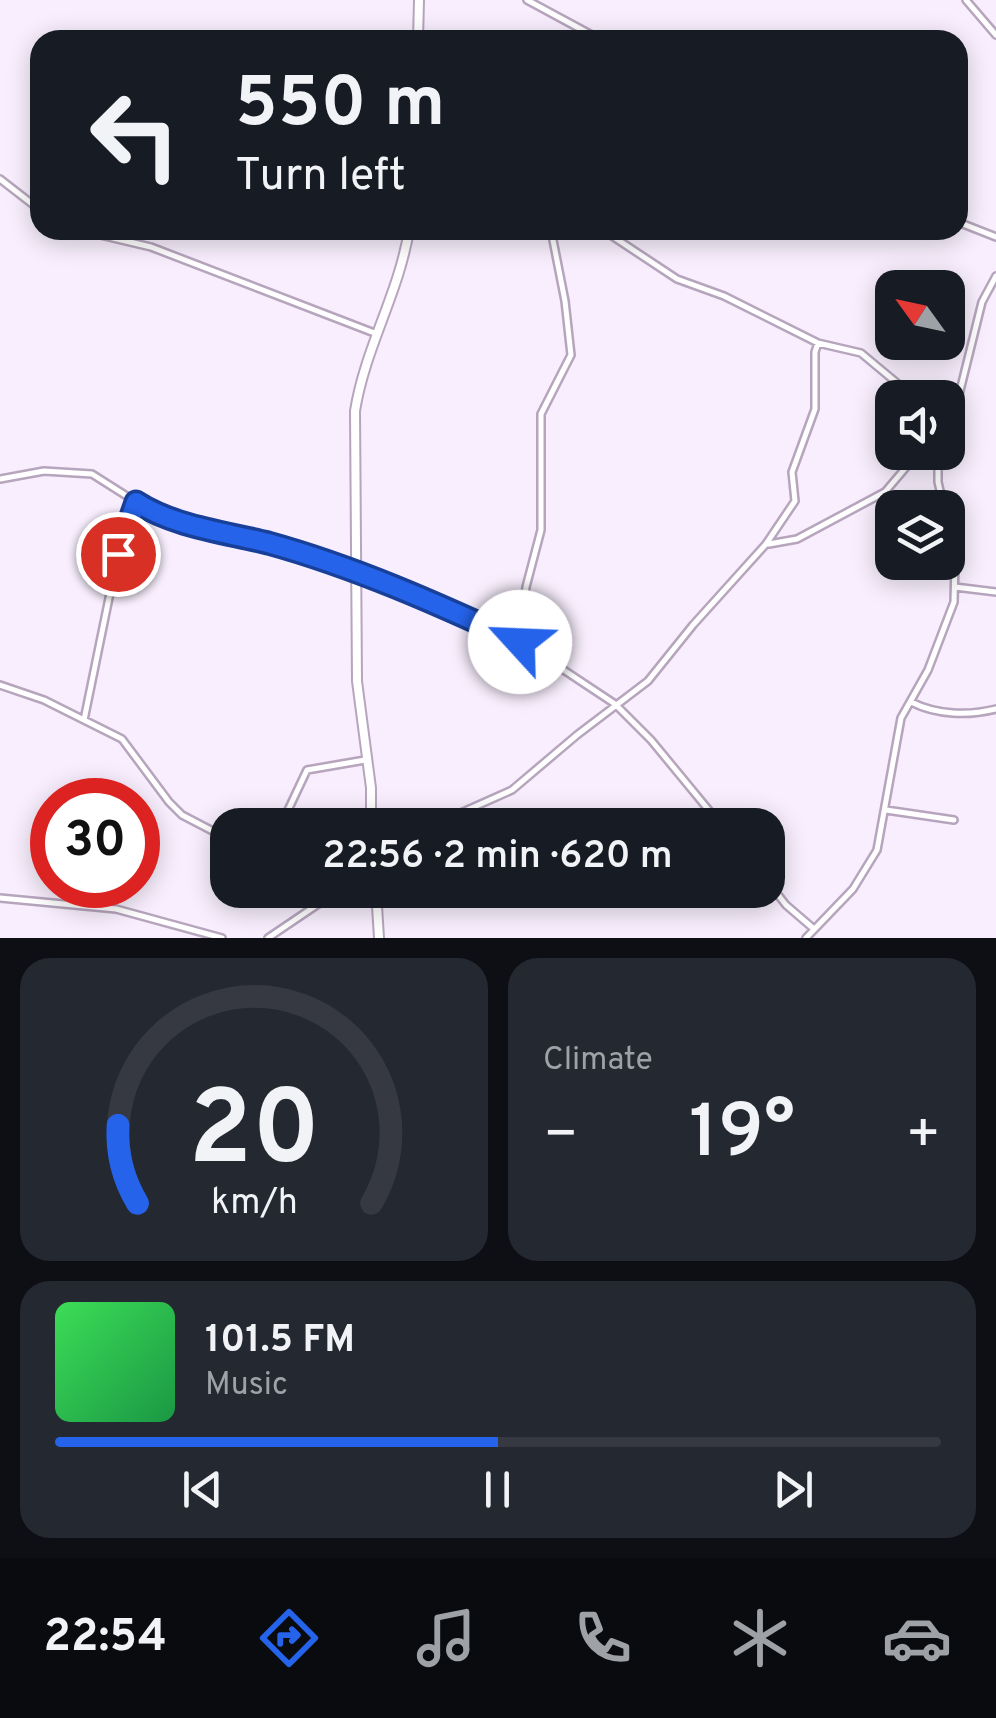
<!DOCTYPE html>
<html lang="en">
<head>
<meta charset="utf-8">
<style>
  body { margin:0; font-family:Overpass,sans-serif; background:#242831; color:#f1f3f6; height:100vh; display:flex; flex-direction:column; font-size:38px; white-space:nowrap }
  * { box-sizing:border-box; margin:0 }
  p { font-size:32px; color:#9ea1a6 }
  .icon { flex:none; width:55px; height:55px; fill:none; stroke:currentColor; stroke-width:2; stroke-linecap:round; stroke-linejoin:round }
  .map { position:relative; height:938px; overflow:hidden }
  .side { display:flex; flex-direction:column; gap:20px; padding:20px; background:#0d0f14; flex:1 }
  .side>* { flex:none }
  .top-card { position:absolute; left:30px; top:30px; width:938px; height:210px; border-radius:30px; box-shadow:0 5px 25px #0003; background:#171b24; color:#f1f3f6; overflow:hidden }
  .needle { width:65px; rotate:303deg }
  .controls { position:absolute; left:875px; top:270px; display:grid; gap:20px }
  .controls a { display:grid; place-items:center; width:90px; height:90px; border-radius:20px; background:#171b24; box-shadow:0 5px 25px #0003; font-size:50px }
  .speed { position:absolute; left:30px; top:778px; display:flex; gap:20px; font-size:50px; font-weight:700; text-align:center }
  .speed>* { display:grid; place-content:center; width:130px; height:130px; border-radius:50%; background:#171b24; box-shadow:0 5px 25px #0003; line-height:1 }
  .speed .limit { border:15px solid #d22; background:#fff; color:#111 }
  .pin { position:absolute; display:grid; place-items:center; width:85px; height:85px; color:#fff; margin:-42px; border:5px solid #fff; border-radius:50%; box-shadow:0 2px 10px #0007 }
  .me { position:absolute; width:110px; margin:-55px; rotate:295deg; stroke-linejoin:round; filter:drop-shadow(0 0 8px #0008) }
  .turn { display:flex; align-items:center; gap:35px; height:210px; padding:0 40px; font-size:45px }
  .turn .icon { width:130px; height:130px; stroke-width:2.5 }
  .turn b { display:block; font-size:70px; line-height:85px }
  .big { font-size:75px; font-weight:600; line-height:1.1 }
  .side .tile { flex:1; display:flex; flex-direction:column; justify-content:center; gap:15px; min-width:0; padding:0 35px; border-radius:30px; background:#242831 }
  .side .dial { align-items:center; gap:0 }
  .dial svg { height:260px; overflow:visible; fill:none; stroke:#363941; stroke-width:7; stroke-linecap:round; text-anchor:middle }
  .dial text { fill:#f1f3f6; stroke:none }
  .song { display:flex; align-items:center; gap:30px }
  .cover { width:120px; height:120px; border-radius:15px; background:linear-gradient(135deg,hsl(130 70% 55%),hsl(140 70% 35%)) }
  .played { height:10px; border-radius:5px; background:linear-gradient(90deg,#2563eb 50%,#363941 50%) }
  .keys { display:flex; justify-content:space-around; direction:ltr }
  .heat { display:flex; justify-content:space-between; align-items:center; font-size:55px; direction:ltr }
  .side .tiles { flex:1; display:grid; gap:20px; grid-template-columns:1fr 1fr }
  .tile:last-child { grid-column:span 2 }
  .trip { position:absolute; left:210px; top:808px; width:575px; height:100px; border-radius:30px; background:#171b24; box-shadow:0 5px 25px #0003; font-weight:600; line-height:100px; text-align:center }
  .menu { display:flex; height:160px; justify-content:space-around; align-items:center; background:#090b0e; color:#9ea1a6 }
  .menu .icon { width:70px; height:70px }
  .menu .current { color:#2563eb }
  .menu b { font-size:45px; color:#f1f3f6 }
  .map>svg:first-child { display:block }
</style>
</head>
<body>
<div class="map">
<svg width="996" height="938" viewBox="0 0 996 938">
  <rect width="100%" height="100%" fill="#f8eefd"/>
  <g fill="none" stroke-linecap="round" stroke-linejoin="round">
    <g stroke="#b6a5bd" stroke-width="10">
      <path id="minor" d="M527 0 601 40
        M966 0 996 35
        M0 179 40 210
        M958 222 996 237
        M79 230 151 247 377 334
        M603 230 677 279 724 296 818 343 861 353 915 398
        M948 420 955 411 982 302 996 276
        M938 452V482L944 508
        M0 479 44 471 92 474 144 507 207 531 268 543 359 572 520 641 615 704 651 740 721 825
        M769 544 797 539 885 492 919 452
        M955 587 996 592
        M520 641 526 587 541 530V414L571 355 565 301 551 230
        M0 685 44 700 122 739 169 802 182 815 228 839
        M911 702C937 715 968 716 996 709
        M84 720 118 554 136 502
        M886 810 954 820
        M281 825 307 770 365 760
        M415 825 456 815 512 790 577 735 648 681 693 625 766 544 795 501 792 472 815 409V352L818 343
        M768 882 786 905 814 929
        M0 898 116 909 222 938
        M268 938 339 890
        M806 938 853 889 877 850 901 718 928 670 954 602 955 562 948 530"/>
    </g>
    <g stroke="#b6a5bd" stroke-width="12">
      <path id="secondary" d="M418 40 419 0
        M371 825V788L357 681 355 411C365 348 399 293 409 230
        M376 890 379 938"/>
    </g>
    <use href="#minor" stroke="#fff" stroke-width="5"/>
    <use href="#secondary" stroke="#fff" stroke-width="8"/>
  </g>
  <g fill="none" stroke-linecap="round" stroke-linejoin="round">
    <g stroke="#184099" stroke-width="25">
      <path id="route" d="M118 554 136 502C175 527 224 532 268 543 355 567 438 604 520 642"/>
    </g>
    <use href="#route" stroke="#2563eb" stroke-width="18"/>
  </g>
</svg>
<div class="controls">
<a><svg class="needle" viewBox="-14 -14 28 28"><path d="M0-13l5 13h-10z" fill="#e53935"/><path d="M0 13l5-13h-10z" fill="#9ea1a6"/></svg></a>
<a><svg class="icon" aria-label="sound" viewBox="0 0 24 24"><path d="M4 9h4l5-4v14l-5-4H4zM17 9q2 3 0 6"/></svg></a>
<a><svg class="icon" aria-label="layers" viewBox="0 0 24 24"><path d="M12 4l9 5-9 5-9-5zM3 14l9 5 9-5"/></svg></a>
</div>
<div class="speed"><div class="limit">30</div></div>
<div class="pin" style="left:118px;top:554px;background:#d93025"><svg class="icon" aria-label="arrive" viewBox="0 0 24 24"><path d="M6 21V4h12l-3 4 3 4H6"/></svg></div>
<svg class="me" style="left:520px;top:642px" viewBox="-20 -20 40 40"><circle r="19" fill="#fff"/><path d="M0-13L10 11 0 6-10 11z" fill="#2563eb"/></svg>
<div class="trip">22:56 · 2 min · 620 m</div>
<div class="top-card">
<div class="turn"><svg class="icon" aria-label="left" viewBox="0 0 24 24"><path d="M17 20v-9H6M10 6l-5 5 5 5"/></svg><div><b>550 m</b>Turn left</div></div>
</div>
</div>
<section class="side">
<div class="tiles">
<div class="tile dial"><svg viewBox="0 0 100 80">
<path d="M14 69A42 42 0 1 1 86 69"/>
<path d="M14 69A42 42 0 0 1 8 45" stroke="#2563eb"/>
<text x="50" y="56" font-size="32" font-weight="700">20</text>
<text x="50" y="72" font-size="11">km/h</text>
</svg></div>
<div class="tile"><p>Climate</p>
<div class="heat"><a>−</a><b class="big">19°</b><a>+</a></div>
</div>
<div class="tile">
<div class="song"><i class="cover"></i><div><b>101.5 FM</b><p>Music</p></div></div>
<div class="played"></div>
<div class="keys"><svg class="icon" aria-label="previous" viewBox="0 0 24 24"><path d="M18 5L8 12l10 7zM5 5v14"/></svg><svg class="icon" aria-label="pause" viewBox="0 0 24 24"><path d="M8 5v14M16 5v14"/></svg><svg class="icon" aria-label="next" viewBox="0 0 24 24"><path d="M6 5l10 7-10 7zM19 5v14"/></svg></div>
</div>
</div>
</section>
<nav class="menu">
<b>22:54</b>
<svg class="icon current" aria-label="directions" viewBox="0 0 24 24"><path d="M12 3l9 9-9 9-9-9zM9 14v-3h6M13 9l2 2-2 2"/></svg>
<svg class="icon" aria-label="music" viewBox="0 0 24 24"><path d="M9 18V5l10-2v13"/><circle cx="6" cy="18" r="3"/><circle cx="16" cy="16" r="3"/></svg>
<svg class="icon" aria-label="phone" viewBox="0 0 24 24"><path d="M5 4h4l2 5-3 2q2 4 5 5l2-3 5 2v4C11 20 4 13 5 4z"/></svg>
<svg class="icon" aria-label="climate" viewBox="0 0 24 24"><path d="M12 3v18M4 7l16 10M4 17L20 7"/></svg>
<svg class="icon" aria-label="car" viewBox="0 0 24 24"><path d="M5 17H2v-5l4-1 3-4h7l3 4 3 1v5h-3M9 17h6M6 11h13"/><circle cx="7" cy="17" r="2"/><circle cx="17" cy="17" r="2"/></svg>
</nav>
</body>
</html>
